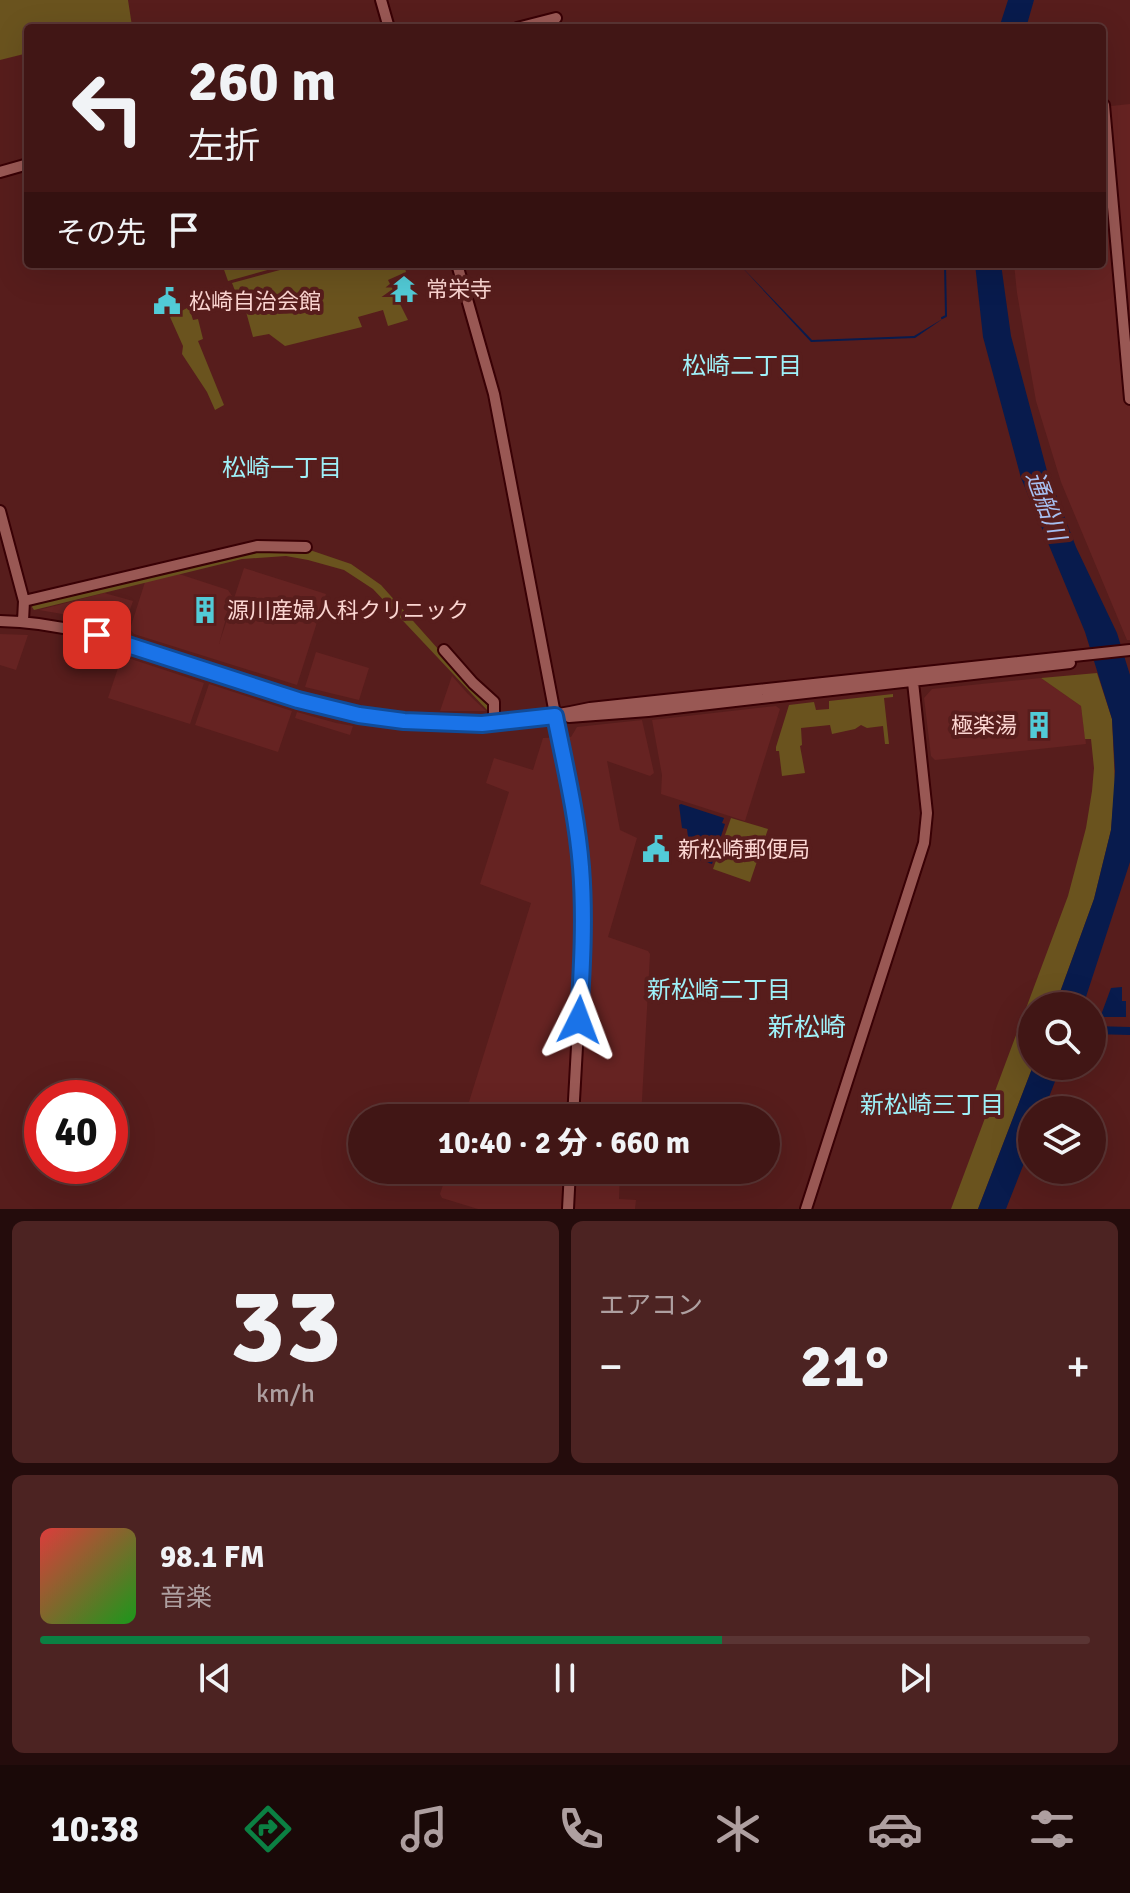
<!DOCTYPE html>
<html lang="ja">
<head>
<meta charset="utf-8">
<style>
  body { margin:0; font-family:Signika,"Noto Sans JP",sans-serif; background:#4c2322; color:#f1f3f6; height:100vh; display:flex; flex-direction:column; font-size:30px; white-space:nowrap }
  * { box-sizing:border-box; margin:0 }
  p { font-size:26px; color:#ae9fa0 }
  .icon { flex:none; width:44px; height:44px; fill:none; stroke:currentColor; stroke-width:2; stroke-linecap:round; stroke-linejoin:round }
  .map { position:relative; height:1209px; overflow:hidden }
  .side { display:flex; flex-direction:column; gap:12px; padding:12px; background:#240c0c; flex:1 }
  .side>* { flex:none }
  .top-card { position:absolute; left:24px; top:24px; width:1082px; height:244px; border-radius:8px; box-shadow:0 8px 32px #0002,0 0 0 2px #5a3534; background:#411615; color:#f1f3f6; overflow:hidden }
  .controls { position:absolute; left:1018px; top:992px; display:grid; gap:16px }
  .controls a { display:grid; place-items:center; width:88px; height:88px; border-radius:50%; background:#411615; box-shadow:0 8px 32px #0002,0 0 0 2px #5a3534; font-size:40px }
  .speed { position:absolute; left:24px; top:1080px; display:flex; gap:16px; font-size:40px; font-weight:700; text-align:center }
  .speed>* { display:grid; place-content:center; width:104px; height:104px; border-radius:50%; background:#411615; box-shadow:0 8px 32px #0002,0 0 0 2px #5a3534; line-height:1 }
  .speed .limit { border:12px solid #d22; background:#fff; color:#111 }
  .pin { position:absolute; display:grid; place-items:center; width:68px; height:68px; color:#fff; margin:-34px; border-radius:16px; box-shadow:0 4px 12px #0006 }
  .me { position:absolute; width:88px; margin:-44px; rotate:3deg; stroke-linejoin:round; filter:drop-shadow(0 0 6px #0008) }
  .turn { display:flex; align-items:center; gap:28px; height:168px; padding:0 32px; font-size:36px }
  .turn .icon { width:104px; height:104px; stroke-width:2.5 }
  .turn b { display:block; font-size:56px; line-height:68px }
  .then { display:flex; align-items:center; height:76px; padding:0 32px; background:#0003; gap:16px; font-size:30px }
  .big { font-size:60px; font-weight:800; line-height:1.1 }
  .side .card { flex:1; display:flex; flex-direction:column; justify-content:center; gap:12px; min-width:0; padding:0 28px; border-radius:12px; background:#4c2322 }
  .side .dial { align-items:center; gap:0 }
  .dial b { font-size:104px; line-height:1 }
  .song { display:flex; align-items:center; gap:24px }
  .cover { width:96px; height:96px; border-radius:12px; background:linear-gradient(135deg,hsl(0 70% 55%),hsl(120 70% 35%)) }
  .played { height:8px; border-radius:4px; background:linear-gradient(90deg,#0b8043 65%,#5a3534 65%) }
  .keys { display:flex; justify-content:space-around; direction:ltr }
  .heat { display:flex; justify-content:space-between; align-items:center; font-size:44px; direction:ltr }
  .side .tiles { flex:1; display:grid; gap:12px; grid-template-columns:1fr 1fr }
  .card:last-child { grid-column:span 2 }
  .trip { position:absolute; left:348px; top:1104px; width:432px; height:80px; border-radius:40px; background:#411615; box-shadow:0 8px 32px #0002,0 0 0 2px #5a3534; font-weight:800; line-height:80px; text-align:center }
  .menu { display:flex; height:128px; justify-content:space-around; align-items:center; background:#1a0908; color:#ae9fa0 }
  .menu .icon { width:56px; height:56px }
  .menu .selected { color:#0b8043 }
  .menu b { font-size:36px; color:#f1f3f6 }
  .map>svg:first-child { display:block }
</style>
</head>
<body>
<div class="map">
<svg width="1130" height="1209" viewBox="0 0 1130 1209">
  <rect width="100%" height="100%" fill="#571d1c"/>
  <path fill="#662322" d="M1130 104V640H1127L1061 482 1036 401 1017 293 1014 264H1102V107Z
    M244 568 326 594 297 685 134 634 130 629 145 582 179 574 228 590 232 596 219 644Z
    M104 593 133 601 123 630 74 616 39 610Z
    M0 634 28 635 16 670 0 665Z
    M316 652 369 668 359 700 305 687Z
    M122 656 204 683 190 724 108 698Z
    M452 676 468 694 486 711H440Z
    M1041 678 1081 706 1086 744 935 760 931 756 924 698 932 689Z
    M209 684 292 711 278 752 195 725Z
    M776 706 780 709 745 821 661 794 662 775 652 720Z
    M297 712 336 723 353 726 350 735 295 718Z
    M642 720 654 773 650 776 607 761 620 830 637 838 608 937 648 951 650 954 641 1118H464L531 903 480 884 509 792 486 783 494 758 533 770 543 738 571 737 577 727Z
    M448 1170H620L619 1199 636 1200 635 1209H478L442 1198 440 1194Z"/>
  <path fill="#6a531e" d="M0 0H128L132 26 28 28V53L0 60Z
    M222 264H289L228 281Z
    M302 264H404L406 272 388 280 408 320 388 326 383 310 358 317 362 327 285 346 269 334 253 337 245 308 241 306 232 283Z
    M189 307 193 320 198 319 203 339 198 341 224 405 215 410 207 392 182 354 183 346 170 317Z
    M304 548 351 564 381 585 472 687 491 704V711H488L373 589 344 570 308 560 286 556 242 559 34 610 32 607 34 601 248 549Z
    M1097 673 1112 719 1115 784 1111 830 1094 899 1055 1006H1032L1033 1066 978 1209H951L1068 896 1086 828 1092 791 1094 768 1091 739H1085L1081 706 1041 678Z
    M893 694V697L884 698 889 744H885L883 726 867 728 861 725 855 729 832 734 830 725 801 728 802 745 800 746 805 773 782 776 779 751H776V747L789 705 814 702 816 710 829 709V701Z
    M731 818 768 829 750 882 713 869Z"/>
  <path fill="#081b4d" d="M1008 0H1034L1026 28H999Z
    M739 264 812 340 914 336 944 318 915 338 811 342Z
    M975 264H1001L1011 336 1047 471 1076 547 1117 633 1130 675V862L1083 1006H1055L1094 899 1111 830 1115 771 1112 719 1085 632 1021 478 983 337Z
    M681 804 724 818 722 823 725 824 712 864 693 858 696 847 689 845 687 829 682 828 679 805Z
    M1122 987V1001H1126V1017H1104L1101 1015 1111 988Z
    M1033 1066H1061L1044 1110H1032V1143L1006 1209H978Z"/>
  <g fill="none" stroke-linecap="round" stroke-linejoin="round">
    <path stroke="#081b4d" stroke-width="2" d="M942 318 946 316 945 264"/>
    <path stroke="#081b4d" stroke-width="8" d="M1092 1030 1130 1031"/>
    <g stroke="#390105" stroke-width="14">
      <path id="minor" d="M381 0 389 28
        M517 28 556 18
        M1104 105 1130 399
        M0 172 28 164
        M457 264 494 394 575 819 584 922 573 1118
        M0 511 24 601 23 621
        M24 601 257 546 306 547
        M0 621C69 622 130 646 195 667 239 681 284 698 329 709 415 729 504 727 590 708L1130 650
        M444 650 473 683 494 702V723
        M569 717 648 711 1070 663
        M568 1209 570 1170
        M806 1209 924 843 927 813 913 682"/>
    </g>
    <use href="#minor" stroke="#995854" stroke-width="10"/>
  </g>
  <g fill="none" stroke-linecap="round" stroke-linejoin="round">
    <g stroke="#114b97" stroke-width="20">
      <path id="route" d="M97 635 298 700 359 715 404 721 482 724 555 716C565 766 577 816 581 867 585 918 582 968 579 1020"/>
    </g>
    <use href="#route" stroke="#1a73e8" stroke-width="14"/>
  </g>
  <defs>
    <g id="temple-bare" transform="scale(2.16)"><path d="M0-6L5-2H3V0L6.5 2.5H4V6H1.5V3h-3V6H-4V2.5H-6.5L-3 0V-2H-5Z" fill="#52cbd7" stroke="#571d1c" stroke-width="2.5" paint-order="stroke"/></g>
    <g id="civic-bare" transform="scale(2.16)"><path d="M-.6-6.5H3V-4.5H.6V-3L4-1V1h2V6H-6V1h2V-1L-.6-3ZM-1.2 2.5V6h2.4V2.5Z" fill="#52cbd7" stroke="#571d1c" stroke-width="2.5" paint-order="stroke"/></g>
    <g id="building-bare" transform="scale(2.16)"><path d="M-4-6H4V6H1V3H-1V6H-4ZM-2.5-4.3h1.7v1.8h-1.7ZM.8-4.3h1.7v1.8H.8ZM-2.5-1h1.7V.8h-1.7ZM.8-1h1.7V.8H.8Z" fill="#52cbd7" stroke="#571d1c" stroke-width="2.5" paint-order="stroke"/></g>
  </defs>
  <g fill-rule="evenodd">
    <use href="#temple-bare" x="404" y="289"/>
    <use href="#civic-bare" x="167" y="301"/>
    <use href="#building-bare" x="205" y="610"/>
    <use href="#building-bare" x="1039" y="725"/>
    <use href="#civic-bare" x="656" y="849"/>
  </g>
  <g text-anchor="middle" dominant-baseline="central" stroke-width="8" stroke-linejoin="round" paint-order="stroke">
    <g font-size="22" fill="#fbd5d1" stroke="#571d1c" text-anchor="start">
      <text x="426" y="289">常栄寺</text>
      <text x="189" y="301">松崎自治会館</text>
      <text x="227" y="610">源川産婦人科クリニック</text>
      <text x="1017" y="725" text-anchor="end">極楽湯</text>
      <text x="678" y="849">新松崎郵便局</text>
    </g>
    <g font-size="24" fill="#9ff1f9" stroke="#571d1c">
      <text x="742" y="366">松崎二丁目</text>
      <text x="282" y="468">松崎一丁目</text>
      <text x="719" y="990">新松崎二丁目</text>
      <text x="932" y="1105">新松崎三丁目</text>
    </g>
    <g font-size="24" font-style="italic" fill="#a7c0f1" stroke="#571d1c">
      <text transform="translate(1046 506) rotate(70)">通船川</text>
    </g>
    <g font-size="26" fill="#9ff1f9" stroke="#571d1c">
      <text x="807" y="1028">新松崎</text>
    </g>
  </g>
</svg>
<div class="controls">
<a><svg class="icon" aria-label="search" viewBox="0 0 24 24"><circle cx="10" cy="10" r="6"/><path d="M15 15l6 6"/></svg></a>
<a><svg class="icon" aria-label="layers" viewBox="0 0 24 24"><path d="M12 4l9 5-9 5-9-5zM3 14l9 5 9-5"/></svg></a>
</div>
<div class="speed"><div class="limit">40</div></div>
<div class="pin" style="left:97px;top:635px;background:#d93025"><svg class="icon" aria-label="arrive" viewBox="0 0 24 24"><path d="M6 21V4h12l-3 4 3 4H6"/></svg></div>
<svg class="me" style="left:579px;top:1020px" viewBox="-20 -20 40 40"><path d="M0-17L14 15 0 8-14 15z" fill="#1a73e8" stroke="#fff" stroke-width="4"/></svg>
<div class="trip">10:40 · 2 分 · 660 m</div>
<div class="top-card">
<div class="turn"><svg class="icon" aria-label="left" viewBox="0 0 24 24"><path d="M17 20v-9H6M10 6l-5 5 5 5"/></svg><div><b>260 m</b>左折</div></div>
<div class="then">その先<svg class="icon" aria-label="arrive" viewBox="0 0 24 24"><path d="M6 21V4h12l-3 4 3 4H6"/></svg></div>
</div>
</div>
<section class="side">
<div class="tiles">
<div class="card dial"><b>33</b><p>km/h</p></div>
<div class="card"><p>エアコン</p>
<div class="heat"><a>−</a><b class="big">21°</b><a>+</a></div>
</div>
<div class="card">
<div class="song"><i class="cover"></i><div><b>98.1 FM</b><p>音楽</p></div></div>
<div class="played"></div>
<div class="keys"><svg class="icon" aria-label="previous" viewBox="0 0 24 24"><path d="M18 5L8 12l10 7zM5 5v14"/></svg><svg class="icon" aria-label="pause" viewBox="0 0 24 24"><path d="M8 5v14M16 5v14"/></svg><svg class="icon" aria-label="next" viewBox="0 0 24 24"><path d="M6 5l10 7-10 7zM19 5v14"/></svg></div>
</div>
</div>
</section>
<nav class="menu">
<b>10:38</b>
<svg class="icon selected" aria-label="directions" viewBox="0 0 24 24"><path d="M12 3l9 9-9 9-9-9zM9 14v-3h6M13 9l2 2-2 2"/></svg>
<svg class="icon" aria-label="music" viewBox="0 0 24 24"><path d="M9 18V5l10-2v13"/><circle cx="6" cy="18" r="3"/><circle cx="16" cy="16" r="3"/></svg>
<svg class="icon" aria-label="phone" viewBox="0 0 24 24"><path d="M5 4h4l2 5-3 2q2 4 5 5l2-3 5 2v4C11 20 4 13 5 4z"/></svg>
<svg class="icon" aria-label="climate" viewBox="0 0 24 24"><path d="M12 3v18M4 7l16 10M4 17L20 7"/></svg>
<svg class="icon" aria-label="car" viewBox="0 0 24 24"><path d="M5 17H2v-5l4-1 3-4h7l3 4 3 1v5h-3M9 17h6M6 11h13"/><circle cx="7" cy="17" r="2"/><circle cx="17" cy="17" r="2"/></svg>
<svg class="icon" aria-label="filters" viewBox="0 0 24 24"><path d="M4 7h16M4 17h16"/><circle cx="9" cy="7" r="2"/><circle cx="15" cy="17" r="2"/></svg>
</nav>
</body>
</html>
